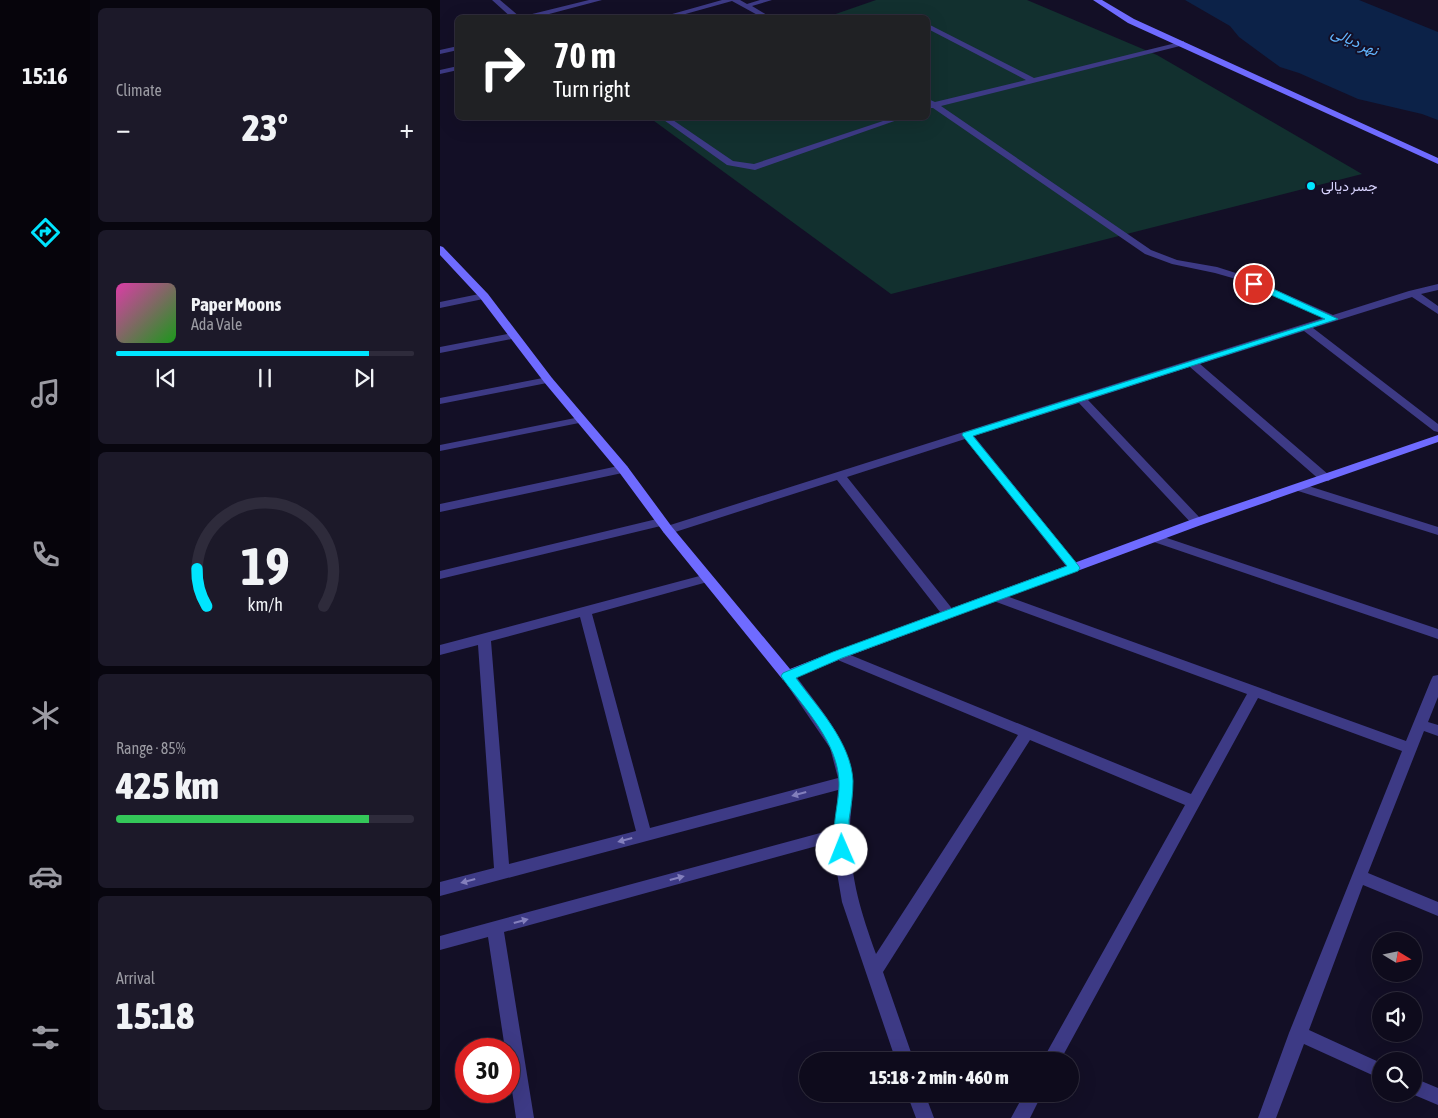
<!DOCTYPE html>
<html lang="en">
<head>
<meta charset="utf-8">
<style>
  body { margin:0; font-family:"Asap Condensed",Vazirmatn,sans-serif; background:#1c1929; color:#f1f3f6; height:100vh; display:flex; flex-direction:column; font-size:19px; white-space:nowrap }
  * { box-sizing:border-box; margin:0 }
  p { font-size:16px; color:#9b9ba3 }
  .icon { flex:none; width:28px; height:28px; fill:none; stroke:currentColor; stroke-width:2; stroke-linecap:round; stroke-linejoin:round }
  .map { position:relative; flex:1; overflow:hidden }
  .panel { display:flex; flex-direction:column; gap:8px; padding:8px; background:#08060f; width:350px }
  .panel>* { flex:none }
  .guide { position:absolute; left:15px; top:15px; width:475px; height:105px; border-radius:8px; box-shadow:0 5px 20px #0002,0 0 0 1px #2e2b3b; background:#202124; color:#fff; overflow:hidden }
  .needle { width:32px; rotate:100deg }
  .tools { position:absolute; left:932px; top:932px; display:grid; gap:10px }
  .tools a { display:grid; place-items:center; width:50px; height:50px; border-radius:50%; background:#0e0b1c; box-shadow:0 5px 20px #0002,0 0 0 1px #2e2b3b; font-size:25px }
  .speed { position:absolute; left:15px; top:1038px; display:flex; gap:10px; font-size:25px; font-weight:700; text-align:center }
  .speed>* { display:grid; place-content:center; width:65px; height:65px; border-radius:50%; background:#0e0b1c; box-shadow:0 5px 20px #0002,0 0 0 1px #2e2b3b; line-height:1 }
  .speed .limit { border:8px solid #d22; background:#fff; color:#111 }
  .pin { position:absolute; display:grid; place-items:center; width:42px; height:42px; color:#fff; margin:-21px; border:2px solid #fff; border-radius:50%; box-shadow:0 1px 5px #0007 }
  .me { position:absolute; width:55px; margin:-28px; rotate:359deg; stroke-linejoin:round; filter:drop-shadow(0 0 4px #0008) }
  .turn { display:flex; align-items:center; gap:18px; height:105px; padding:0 15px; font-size:22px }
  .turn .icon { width:65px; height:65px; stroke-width:2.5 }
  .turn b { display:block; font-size:35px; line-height:42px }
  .big { font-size:38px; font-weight:800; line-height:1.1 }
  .panel .card { flex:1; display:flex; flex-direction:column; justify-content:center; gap:8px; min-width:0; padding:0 18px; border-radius:8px; background:#1c1929 }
  .panel .dial { align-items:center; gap:0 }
  .dial svg { height:130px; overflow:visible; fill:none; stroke:#2e2b3b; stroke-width:7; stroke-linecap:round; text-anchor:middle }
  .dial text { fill:#f1f3f6; stroke:none }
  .song { display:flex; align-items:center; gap:15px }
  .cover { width:60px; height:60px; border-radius:8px; background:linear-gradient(135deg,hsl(320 70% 55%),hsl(120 70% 35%)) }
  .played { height:5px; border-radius:2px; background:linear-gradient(90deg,#00e5ff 85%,#2e2b3b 85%) }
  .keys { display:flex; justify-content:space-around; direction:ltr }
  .heat { display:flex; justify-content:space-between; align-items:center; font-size:28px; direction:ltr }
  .charge { height:8px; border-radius:4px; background:linear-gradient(90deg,#34c759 85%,#2e2b3b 0) }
  .trip { position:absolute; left:359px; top:1052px; width:280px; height:50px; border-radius:25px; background:#0e0b1c; box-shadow:0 5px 20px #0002,0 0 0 1px #2e2b3b; font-weight:800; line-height:50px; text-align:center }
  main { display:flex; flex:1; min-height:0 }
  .tabs { display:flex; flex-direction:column; width:90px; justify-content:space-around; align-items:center; background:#06040b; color:#9b9ba3 }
  .tabs .icon { width:35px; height:35px }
  .tabs .on { color:#00e5ff }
  .tabs b { font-size:22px; color:#f1f3f6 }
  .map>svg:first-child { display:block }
</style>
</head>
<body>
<main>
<nav class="tabs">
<b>15:16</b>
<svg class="icon on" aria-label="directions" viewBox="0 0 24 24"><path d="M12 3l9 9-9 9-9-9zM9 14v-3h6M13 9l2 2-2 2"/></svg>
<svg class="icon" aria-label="music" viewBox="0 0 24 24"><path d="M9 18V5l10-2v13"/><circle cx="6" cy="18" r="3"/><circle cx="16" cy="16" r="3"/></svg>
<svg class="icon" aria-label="phone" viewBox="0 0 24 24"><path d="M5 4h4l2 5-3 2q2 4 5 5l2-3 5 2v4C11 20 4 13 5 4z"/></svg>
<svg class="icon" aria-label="climate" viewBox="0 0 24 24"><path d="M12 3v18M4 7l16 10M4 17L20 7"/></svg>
<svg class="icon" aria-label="car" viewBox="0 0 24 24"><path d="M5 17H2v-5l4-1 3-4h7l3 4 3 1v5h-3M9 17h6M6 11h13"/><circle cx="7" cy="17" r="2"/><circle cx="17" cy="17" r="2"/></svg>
<svg class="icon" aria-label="filters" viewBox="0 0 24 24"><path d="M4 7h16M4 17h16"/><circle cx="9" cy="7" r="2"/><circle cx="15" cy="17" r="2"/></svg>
</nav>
<section class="panel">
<div class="card"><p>Climate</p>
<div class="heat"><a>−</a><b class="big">23°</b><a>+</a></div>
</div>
<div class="card">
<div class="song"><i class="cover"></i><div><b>Paper Moons</b><p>Ada Vale</p></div></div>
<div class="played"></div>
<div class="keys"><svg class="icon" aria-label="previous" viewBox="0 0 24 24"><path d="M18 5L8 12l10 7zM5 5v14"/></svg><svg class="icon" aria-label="pause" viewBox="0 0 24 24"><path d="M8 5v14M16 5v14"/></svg><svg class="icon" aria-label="next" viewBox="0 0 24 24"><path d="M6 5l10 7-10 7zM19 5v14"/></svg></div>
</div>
<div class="card dial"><svg viewBox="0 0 100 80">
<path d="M14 69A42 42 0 1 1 86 69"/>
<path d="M14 69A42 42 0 0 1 8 46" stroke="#00e5ff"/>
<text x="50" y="56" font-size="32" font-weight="700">19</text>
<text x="50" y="72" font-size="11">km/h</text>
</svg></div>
<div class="card"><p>Range · 85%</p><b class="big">425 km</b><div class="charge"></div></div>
<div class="card"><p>Arrival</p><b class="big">15:18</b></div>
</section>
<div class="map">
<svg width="998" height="1118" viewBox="0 0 998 1118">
  <rect width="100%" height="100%" fill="#130f26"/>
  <path fill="#12302f" d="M436 0H587L717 55 922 174 451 294 210 118H488V18L387 17Z"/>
  <path fill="#0c2248" d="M745 0H919L998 32V120L982 114 918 99 859 73 840 67 799 37 790 26Z"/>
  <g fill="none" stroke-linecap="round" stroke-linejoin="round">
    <path fill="#3d3a85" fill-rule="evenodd" d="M18 46V50L0 54V50Z"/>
    <path fill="#3d3a85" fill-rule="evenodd" d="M52 0H60L80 17 149 0H162L94 18H72Z
      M282 0H300L307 4 320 0H332L312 6 332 18H323L292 1 231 18H218Z
      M488 24 594 78 744 41V45L501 106 711 250 737 260 777 267 802 275 893 315 969 291 998 284V290L981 294 998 306V314L972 297 873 328 998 424V432L994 431 864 331 760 364 889 475 891 478 889 481H881L750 367 648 400 761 519 763 522 761 525H753L639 403 534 436 638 565 640 568 638 571H630L525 439 407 477 514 611 516 614 514 617H504L397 480 232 533H224L222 530 224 527 883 318 796 279 775 273 732 264 705 254 493 108H488V99L495 102 586 80 488 29Z
      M18 66V70L0 74V70Z
      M221 118H230L293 161 314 164 452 118H463L315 170 287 165Z
      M44 293 48 294V298L0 308V302Z
      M73 333 78 336 77 338 0 353V347Z
      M108 377 112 378 113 380 112 382 0 404V398Z
      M140 417 144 418 146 420 144 422 0 451V445Z
      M183 465 187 466 189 469 187 472 0 512V504Z
      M859 483 998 527V535L855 490 853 487Z
      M221 518 225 519 227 522 225 525 0 579V571Z
      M715 534 998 629V639L711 541 709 538Z
      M267 574 271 575 273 578 271 581 152 614 210 828 398 778 390 748 341 676 343 672H353C373 700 400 729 410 763 417 787 409 811 410 835 411 881 421 912 436 954L578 735 393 658 391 655 393 652H403L751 794 807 694 551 600 550 597 551 594H561L966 741 991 680 993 676 998 675V697L988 722 998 725V736L984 731 928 873 998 902V916L923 885 869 1030 941 1063V1079L864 1044 836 1118H818L849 1033 962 751 818 698 620 1061H602L745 805 590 740 443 972 474 1061H456L402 902 396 867 395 841 64 932 94 1118H76L69 1070V1049H65L48 937 0 950V936L395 829 398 790 0 896V882L54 868 38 645 0 655V645ZM140 617 196 831 69 864 51 641Z
      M974 1078 998 1088V1105L972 1094H974Z
      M467 1094H485L494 1118H476Z
      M584 1094H602L590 1118H571Z"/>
    <path fill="#6f6bff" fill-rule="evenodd" d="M653 0H662L694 19 998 158V164L688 23Z
      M0 246 3 247 48 294 112 378 187 466 232 527 350 669 393 652 753 519 998 435V442L761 525 403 658 348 681 343 680 224 533 179 472 104 382 40 298 0 255Z"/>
  </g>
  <defs><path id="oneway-solid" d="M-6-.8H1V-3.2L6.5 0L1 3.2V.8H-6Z" transform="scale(1.25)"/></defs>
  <g fill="#837fbc">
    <use href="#oneway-solid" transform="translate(359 794) rotate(165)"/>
    <use href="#oneway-solid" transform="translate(185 840) rotate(165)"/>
    <use href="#oneway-solid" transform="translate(237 878) rotate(-15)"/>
    <use href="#oneway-solid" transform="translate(28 881) rotate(165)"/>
    <use href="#oneway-solid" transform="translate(81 921) rotate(-15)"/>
  </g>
  <path fill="#00e5ff" stroke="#0095a6" d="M811 282H818L898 319 533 436 638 565 640 568 638 571 402 658 356 678C378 708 411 742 413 781 413 794 411 807 409 820 409 830 412 845 407 854L402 856 398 854C388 836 400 802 399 782 398 743 365 709 343 679L341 676 343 673 393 652 627 566 522 435 523 433 885 319 811 286Z"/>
  <circle fill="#00e5ff" stroke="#130f26" stroke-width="2" cx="871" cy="186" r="5"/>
  <g text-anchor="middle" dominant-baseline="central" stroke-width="4" stroke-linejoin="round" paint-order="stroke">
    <g font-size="14" fill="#d9d4ff" stroke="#130f26" text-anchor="start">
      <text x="881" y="186">جسر ديالى</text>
    </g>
    <g font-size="15" font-style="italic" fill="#62b6ff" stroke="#130f26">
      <text transform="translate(915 41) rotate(24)">نهر ديالى</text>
    </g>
  </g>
</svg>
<div class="tools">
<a><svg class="needle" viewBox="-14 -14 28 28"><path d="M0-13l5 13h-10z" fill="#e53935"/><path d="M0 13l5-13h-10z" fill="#9b9ba3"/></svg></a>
<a><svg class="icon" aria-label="sound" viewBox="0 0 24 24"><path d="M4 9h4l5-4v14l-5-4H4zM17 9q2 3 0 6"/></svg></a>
<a><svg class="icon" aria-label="search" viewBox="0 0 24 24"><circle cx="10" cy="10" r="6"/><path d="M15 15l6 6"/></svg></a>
</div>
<div class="speed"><div class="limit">30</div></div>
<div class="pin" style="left:814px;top:284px;background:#d93025"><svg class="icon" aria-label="arrive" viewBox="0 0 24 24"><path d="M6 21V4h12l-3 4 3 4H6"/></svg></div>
<svg class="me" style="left:402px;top:850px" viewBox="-20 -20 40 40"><circle r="19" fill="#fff"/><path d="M0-13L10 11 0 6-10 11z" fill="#00e5ff"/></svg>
<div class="trip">15:18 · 2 min · 460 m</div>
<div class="guide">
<div class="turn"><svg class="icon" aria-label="right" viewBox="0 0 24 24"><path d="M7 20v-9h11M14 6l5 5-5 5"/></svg><div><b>70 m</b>Turn right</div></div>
</div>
</div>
</main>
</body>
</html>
